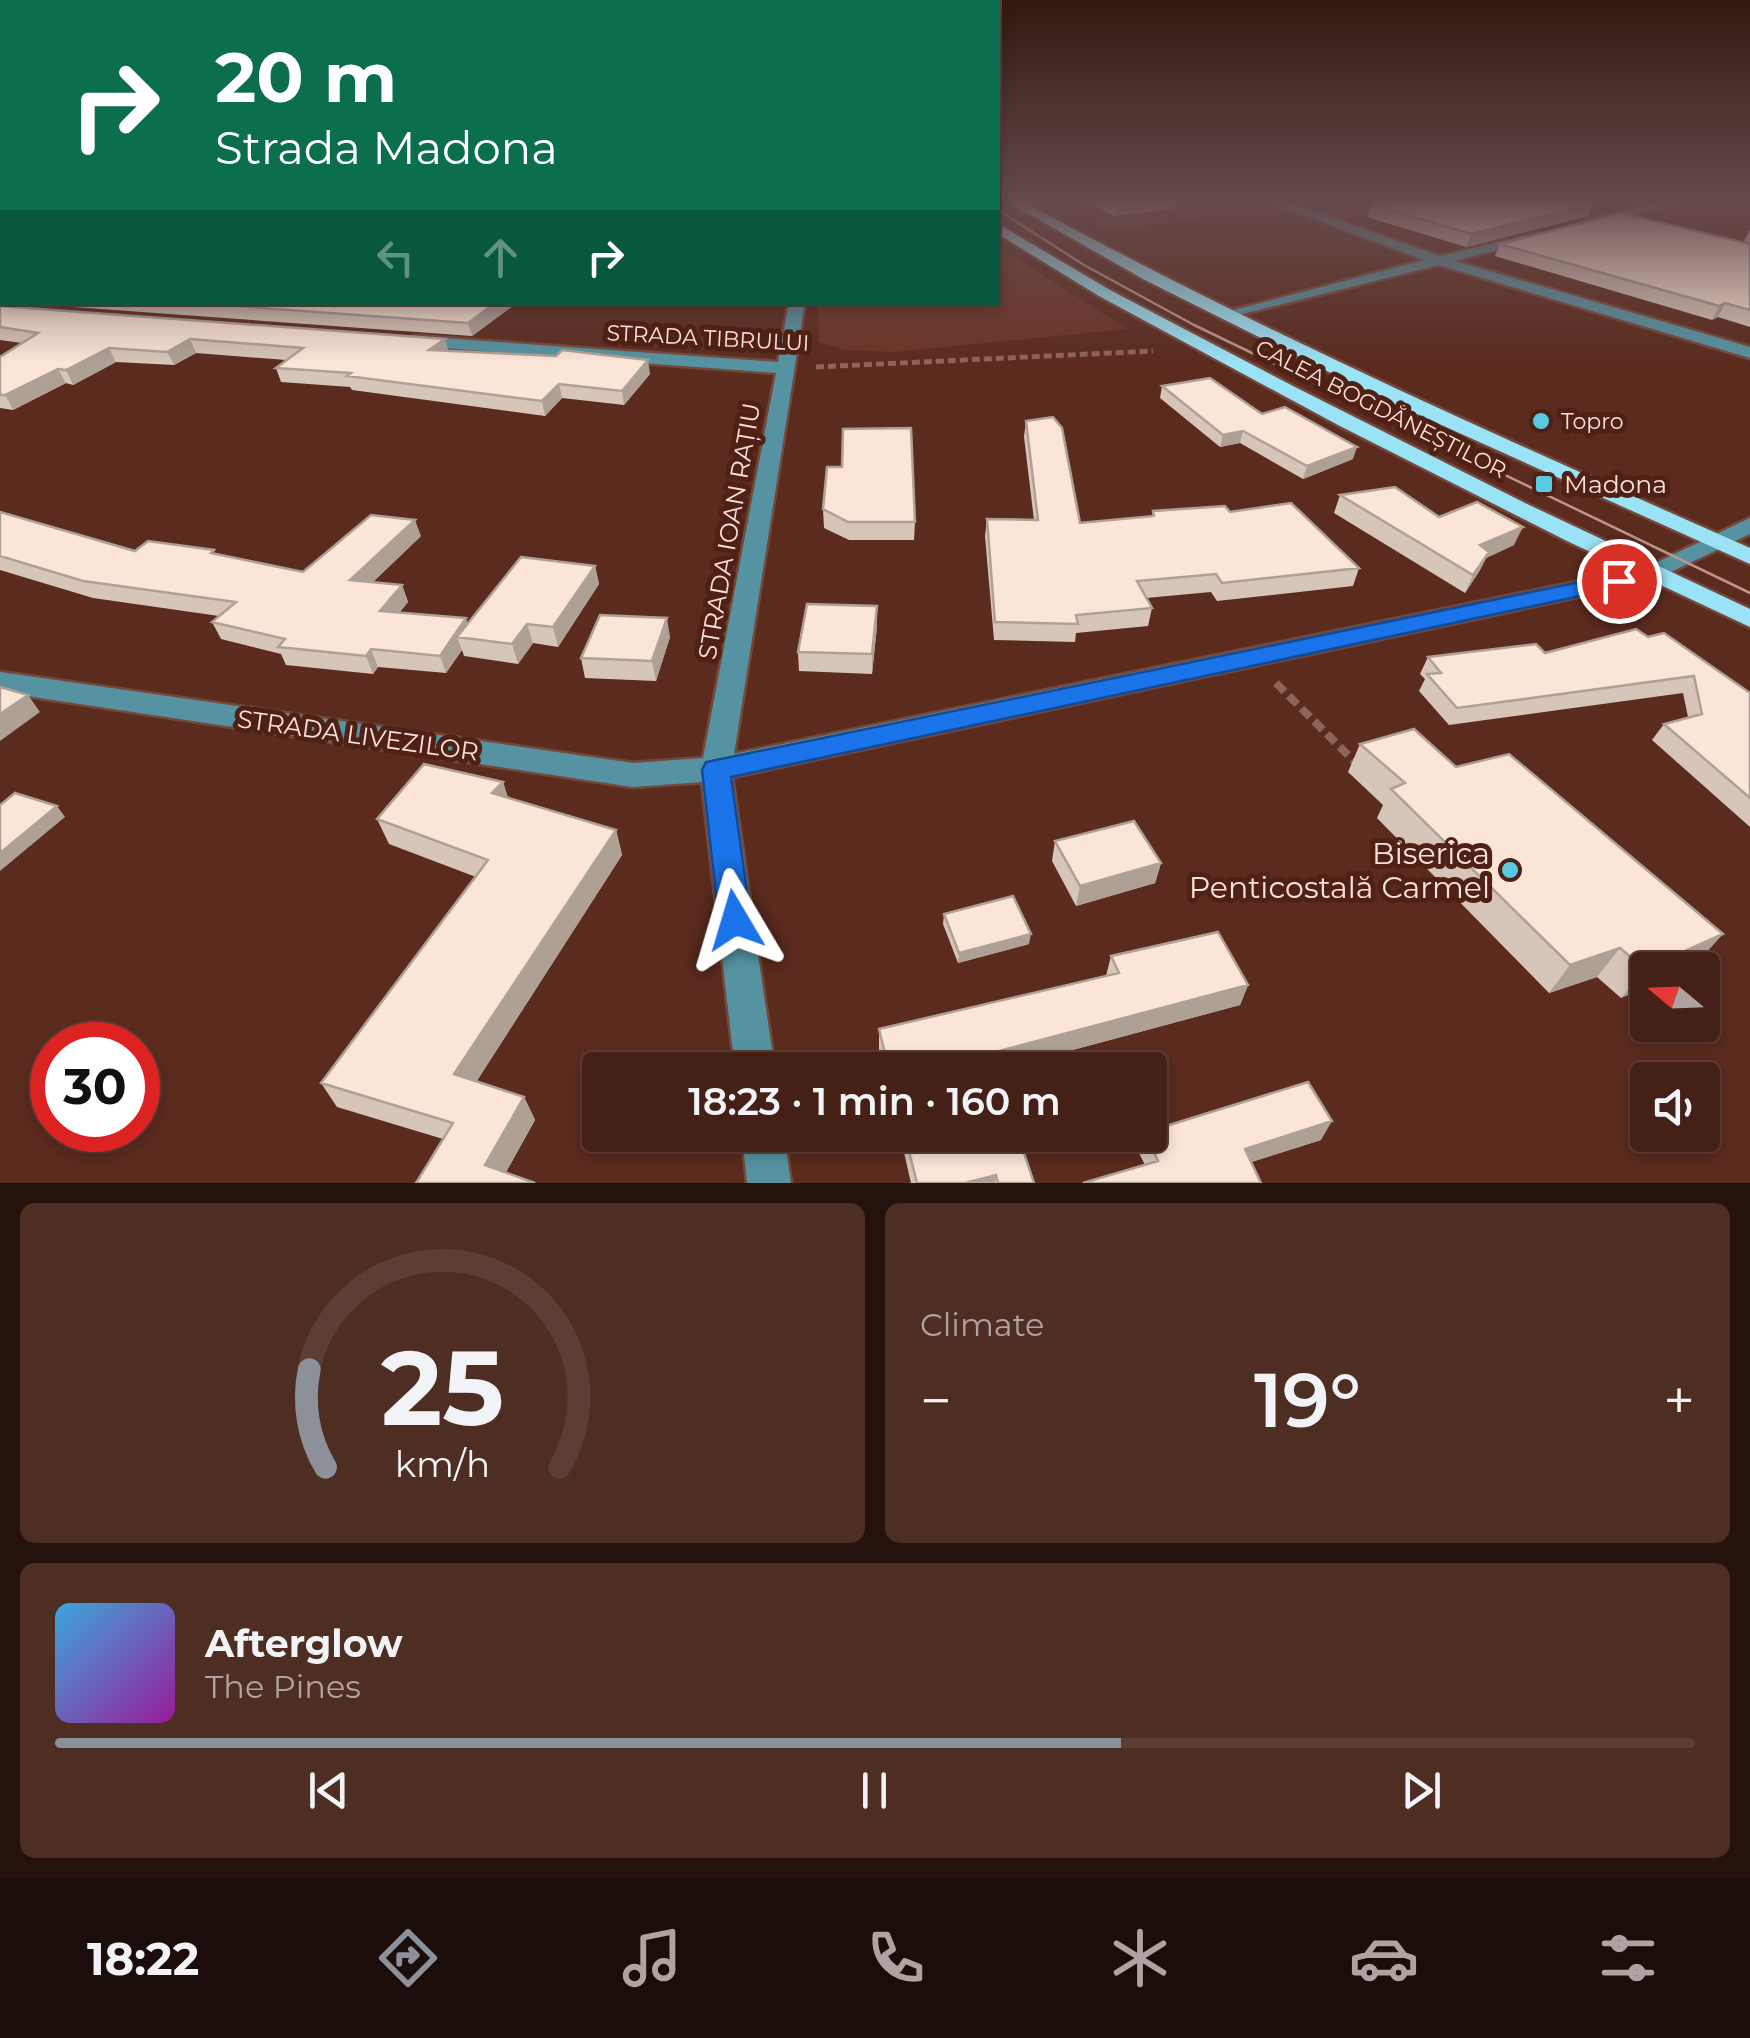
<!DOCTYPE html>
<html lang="en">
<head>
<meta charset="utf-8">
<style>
  body { margin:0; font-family:Montserrat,sans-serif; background:#4e2d23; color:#f1f3f6; height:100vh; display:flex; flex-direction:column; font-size:38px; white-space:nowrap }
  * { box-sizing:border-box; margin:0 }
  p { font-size:32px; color:#afa3a1 }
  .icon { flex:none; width:55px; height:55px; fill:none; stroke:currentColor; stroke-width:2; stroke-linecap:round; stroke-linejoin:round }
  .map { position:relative; height:1183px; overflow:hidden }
  .sheet { display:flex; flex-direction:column; gap:20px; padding:20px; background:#25120c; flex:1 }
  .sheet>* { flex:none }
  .hud { position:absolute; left:0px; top:0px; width:1000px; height:305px; box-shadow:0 5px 15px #0003,0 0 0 2px #5c3e35; background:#0b6e4f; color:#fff; overflow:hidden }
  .needle { width:65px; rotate:289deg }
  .buttons { position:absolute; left:1630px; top:952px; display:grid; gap:20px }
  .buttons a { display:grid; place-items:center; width:90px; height:90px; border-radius:10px; background:#442016; box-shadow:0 5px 15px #0003,0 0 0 2px #5c3e35; font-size:50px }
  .speed { position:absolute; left:30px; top:1022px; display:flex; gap:20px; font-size:50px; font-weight:700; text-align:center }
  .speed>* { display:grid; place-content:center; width:130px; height:130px; border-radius:50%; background:#442016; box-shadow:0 5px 15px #0003,0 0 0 2px #5c3e35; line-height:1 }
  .speed .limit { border:15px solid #d22; background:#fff; color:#111 }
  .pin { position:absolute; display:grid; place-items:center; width:85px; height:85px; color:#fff; margin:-42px; border:5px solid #fff; border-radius:50%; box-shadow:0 2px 10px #0007 }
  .me { position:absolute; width:110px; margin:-55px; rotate:353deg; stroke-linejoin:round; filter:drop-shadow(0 0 8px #0008) }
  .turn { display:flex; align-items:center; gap:35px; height:210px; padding:0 50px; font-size:45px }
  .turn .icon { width:130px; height:130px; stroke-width:2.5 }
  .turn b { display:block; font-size:70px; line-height:85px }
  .lanes { display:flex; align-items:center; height:95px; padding:0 50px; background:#0003; justify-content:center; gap:50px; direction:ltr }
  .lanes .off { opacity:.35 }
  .big { font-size:75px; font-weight:600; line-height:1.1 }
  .sheet .card { flex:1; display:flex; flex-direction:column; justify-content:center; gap:15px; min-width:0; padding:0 35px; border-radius:15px; background:#4e2d23 }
  .sheet .dial { align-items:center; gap:0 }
  .dial svg { height:260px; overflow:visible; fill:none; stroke:#5c3e35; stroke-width:7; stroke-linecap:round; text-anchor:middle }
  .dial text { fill:#f1f3f6; stroke:none }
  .song { display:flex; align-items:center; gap:30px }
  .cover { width:120px; height:120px; border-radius:15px; background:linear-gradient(135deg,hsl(200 70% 55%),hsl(300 70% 35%)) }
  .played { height:10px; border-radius:5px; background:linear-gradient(90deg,#8c9099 65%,#5c3e35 65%) }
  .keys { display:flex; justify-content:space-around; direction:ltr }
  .heat { display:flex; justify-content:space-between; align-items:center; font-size:55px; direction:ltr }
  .sheet .tiles { flex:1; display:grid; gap:20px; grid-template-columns:1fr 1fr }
  .card:last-child { grid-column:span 2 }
  .trip { position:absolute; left:582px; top:1052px; width:585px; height:100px; border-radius:10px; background:#442016; box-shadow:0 5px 15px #0003,0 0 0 2px #5c3e35; font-weight:600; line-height:100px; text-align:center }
  .tabs { display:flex; height:160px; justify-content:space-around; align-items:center; background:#1b0d09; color:#afa3a1 }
  .tabs .icon { width:70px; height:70px }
  .tabs .selected { color:#8c9099 }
  .tabs b { font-size:45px; color:#f1f3f6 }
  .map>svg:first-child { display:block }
</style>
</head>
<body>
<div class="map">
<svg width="1750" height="1183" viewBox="0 0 1750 1183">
  <rect width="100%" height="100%" fill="#5b2b1e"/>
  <path fill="#6b3527" d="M1053 198H1247L1273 210 1106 230Z
    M998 246 1127 329 895 352 844 350 819 342 818 303 998 302Z"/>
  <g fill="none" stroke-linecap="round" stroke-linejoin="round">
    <g stroke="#75483c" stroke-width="5">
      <path id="minor" d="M1259 198H1276L1440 256 1538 233V239L1455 261 1750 347V358L1439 265 1222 319V313L1424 260Z
        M1675 198H1696L1591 225 1584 221Z
        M789 302H805L734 754 1645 568 1750 518V534L1652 581 732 777 775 1070H735L702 782 633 787 0 692V672L633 763 703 758 776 373 415 346 406 341 415 336 778 362Z
        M742 1135H784L791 1183H747Z"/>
    </g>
    <g stroke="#75483c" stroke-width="5">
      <path id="major" d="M1001 198H1016C1254 328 1502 438 1750 548V564L1377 396 1143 279Z
        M998 224 1110 290 1295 387 1525 503 1750 609V627L1567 541 1338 425 1099 296 998 234Z"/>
    </g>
    <path stroke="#8d6459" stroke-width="5" stroke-dasharray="8 4" stroke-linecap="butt" d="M816 367 1153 351"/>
    <path stroke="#8d6459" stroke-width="8" stroke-dasharray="12 6" stroke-linecap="butt" d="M1276 683 1359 766"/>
    <use href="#minor" fill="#5693a2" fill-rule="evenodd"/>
    <use href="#major" fill="#9ae2f5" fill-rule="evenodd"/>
    <path stroke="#ba978e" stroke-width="2.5" d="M998 210 1084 265 1194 325 1750 593"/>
  </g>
  <path fill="#d7c5b9" d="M1083 198H1176L1174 209 1113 216Z
    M1593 203 1588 216 1466 247 1367 217 1371 204Z
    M1750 229V327L1718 317 1712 320 1495 256 1500 244H1749L1744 241Z
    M4 302H518L472 336Z
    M0 306 448 351 650 374 624 405 562 398 545 416 352 390 350 387 281 382 276 368 286 360 196 353 174 365 116 362 73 385 66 383 13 410 0 408V357L22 343 0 340Z
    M1162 386 1353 459 1303 479 1240 443 1220 447 1160 398Z
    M1026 421 1080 523 1152 517 1153 511 1230 512 1359 568 1353 586 1217 601 1211 592 1146 598 1152 608 1148 626 1076 633 1075 642 994 640 985 536 987 519 1034 520 1024 437Z
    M1340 495 1439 517 1514 545 1486 558 1480 570 1465 593 1334 513Z
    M823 509 915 522 914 540H849L824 528Z
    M0 512 135 551 216 554 303 572 421 536 373 582 402 585 408 602 399 613 468 624 595 566 599 584 558 647 533 643 518 664 464 656 462 650 446 673 378 667 373 674 286 665 281 654 221 639 212 622 219 616 93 598 0 570Z
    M877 606V626L872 674 799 671 798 652Z
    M670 637 656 681 585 678 581 658Z
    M1648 637 1750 693V827L1652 740 1664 724 1688 717 1683 693 1449 725 1419 691 1425 679 1420 674 1428 657 1545 653Z
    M1360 744 1456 767 1697 963 1682 970H1648V986L1621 998 1597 977 1549 993 1377 818 1383 805 1348 772Z
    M503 782 508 798 616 830 622 855 476 1082 524 1097 535 1120 506 1172 416 1183 443 1139 337 1107 321 1083 476 877 389 844 377 819Z
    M1055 841 1161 863 1155 883 1076 906 1052 861Z
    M944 914 1029 944 958 963 943 924Z
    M1111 956 1248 985 1240 1005 998 1070H884L879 1049V1029L1106 976Z
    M900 1135H1018L1034 1183H911Z
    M1144 1135H1150L1321 1140 1251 1162 1145 1165 1138 1151Z"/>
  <path fill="#afa096" d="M1115 198H1176L1174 209 1113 216Z
    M1593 203 1588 216 1466 247 1471 234Z
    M497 302H518L472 336 468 323Z
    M1725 303 1718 317 1712 320 1719 306Z
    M190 339 196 353 174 365 167 352Z
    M445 339 449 353 429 350Z
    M109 348 116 362 73 385 66 370Z
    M648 360 650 374 624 405 622 391Z
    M58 369 66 383 13 410 5 395Z
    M559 384 562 398 545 416 542 401Z
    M1243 431 1240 443 1220 447 1223 435Z
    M1357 447 1353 459 1303 479 1307 466Z
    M415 520 421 536 357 597 350 580Z
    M1523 527 1514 545 1486 558 1480 570 1465 593 1473 575 1480 545Z
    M595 566 599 584 558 647 553 627Z
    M402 585 408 602 387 628 380 611Z
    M877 606V626L872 674V654Z
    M466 618 472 636 457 637 462 650 446 673 440 656Z
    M667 618 670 637 656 681 652 661Z
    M527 624 533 643 518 664 512 644Z
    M371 649 378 667 373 674 366 656Z
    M28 695 40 712 0 741V714Z
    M503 782 511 807 492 793Z
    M57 806 65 817 0 871V853Z
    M616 830 622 855 466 1098 454 1074Z
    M1161 863 1155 883 1076 906 1080 886Z
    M1031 934 1029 944 958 963 959 953Z
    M1723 934 1697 963 1682 970H1648V986L1621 998 1645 969Z
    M1620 948 1597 977 1549 993 1570 965Z
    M1248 985 1240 1005 998 1070H989L992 1053Z
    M524 1097 535 1120 500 1183 485 1165Z
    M1332 1121 1321 1140 1236 1167 1245 1149Z
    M996 1175 995 1183H965Z"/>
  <path fill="#fae5d7" stroke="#afa096" stroke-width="2.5" d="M1402 198H1575L1593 203 1471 234 1371 204Z
    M1620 213 1750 244V310L1725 303 1719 306 1500 244Z
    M2 273V290H0V274Z
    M179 302H497L468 323Z
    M0 306 445 339 429 350 556 356 562 350 648 360 622 391 559 384 542 401 347 376 351 373 276 368 303 348 190 339 167 352 109 348 66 370 58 369 5 395H0V357L38 333 0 327Z
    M1210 378 1262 414 1285 407 1357 447 1307 466 1243 431 1223 435 1162 386Z
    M1053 417 1062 428 1080 523 1154 516 1153 511 1225 506 1230 512 1291 503 1359 568 1222 583 1216 574 1137 581 1152 608 1076 615 1078 624 995 622 987 519 1038 520 1026 421Z
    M911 428 915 522H848L823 509 827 467H842L843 429Z
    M1395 487 1439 517 1477 502 1523 527 1480 545 1489 552 1473 575 1340 495Z
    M0 512 135 551 148 541 214 550 211 553 303 572 371 515 415 520 350 580 402 585 380 611 466 618 440 656 371 649 366 656 278 647 285 639 212 622 236 602 83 581 0 556Z
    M521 557 595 566 553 627 527 624 512 644 457 637Z
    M807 604 877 606 872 654 798 652Z
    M600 615 667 618 652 661 581 658Z
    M1636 629 1648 637 1664 633 1750 693V798L1664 724 1702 714 1694 676 1457 708 1427 674 1441 673 1428 657 1536 644 1545 653Z
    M0 687 28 695 0 714Z
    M1414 729 1456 767 1509 754 1723 934 1645 969 1620 948 1570 965 1391 789 1405 783 1360 744Z
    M424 764 503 782 492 793 616 830 454 1074 524 1097 485 1165 535 1183H416L453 1123 321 1083 488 860 377 819Z
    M15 793 57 806 0 853V805Z
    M1134 821 1161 863 1080 886 1055 841Z
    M1013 896 1031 934 959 953 944 914Z
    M1218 932 1248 985 992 1053 997 1070H889L879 1029 1119 973 1111 956Z
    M1308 1082 1332 1121 1245 1149 1261 1183H1083L1158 1161 1146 1135H1150V1131Z
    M905 1135H1018L1034 1183H998L996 1175 965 1183H917Z"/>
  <linearGradient id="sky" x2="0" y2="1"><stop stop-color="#321810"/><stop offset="0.55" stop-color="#664a4c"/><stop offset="1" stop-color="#664a4c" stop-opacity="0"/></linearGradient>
  <rect width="1750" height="363" fill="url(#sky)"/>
  <path fill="#1a73e8" stroke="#114b97" stroke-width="2.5" d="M1619 574 1627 576 1630 581 1627 586 731 777 751 920 747 930 735 934 724 930 719 920 702 770 706 762Z"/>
  <g fill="#58c9e3" stroke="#4f2014" stroke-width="4">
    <circle cx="1541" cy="421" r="10"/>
    <rect x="1534" y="474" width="20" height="20" rx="5"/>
    <circle cx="1510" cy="870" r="10"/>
  </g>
  <g text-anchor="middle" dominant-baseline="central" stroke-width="10" stroke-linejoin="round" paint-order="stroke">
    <g font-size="22" fill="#fbe1db" stroke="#4f2014">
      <text transform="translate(708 338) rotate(3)">STRADA TIBRULUI</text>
      <text transform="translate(1381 409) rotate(27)">CALEA BOGDĂNEȘTILOR</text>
    </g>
    <g font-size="22" fill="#fbe1db" stroke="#4f2014" text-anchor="start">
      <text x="1561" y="421">Topro</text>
    </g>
    <g font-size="25" fill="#fbe1db" stroke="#4f2014" text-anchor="start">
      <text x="1564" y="484">Madona</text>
    </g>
    <g font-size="25" fill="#fbe1db" stroke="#4f2014">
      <text transform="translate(729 531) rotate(-80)">STRADA IOAN RAȚIU</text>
      <text transform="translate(358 735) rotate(8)">STRADA LIVEZILOR</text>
    </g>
    <g font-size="30" fill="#fbe1db" stroke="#4f2014" text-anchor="end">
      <text x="1490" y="853">Biserica<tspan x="1490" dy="34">Penticostală Carmel</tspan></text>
    </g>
  </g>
</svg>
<div class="buttons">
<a><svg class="needle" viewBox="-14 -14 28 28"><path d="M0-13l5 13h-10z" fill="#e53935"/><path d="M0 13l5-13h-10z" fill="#afa3a1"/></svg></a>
<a><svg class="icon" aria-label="sound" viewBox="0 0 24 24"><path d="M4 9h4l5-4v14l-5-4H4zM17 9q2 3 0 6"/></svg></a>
</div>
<div class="speed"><div class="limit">30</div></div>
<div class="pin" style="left:1619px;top:581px;background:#d93025"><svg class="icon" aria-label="arrive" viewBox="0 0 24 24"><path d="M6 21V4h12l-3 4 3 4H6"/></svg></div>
<svg class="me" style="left:735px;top:920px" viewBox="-20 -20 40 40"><path d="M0-17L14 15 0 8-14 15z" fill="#1a73e8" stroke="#fff" stroke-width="4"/></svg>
<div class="trip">18:23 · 1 min · 160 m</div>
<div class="hud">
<div class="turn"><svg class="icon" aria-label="right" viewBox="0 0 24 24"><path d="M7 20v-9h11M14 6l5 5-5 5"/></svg><div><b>20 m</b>Strada Madona</div></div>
<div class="lanes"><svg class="icon off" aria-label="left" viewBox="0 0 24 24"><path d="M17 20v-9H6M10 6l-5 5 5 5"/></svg><svg class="icon off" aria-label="ahead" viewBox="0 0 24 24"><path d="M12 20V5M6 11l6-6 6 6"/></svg><svg class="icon" aria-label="right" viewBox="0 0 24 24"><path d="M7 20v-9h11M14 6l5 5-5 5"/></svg></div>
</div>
</div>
<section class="sheet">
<div class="tiles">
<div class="card dial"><svg viewBox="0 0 100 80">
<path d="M14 69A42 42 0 1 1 86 69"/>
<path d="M14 69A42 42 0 0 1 9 39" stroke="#8c9099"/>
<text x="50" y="56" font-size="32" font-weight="700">25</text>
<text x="50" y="72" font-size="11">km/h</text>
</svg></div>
<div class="card"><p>Climate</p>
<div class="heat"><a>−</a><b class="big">19°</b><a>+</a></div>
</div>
<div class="card">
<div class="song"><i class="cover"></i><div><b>Afterglow</b><p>The Pines</p></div></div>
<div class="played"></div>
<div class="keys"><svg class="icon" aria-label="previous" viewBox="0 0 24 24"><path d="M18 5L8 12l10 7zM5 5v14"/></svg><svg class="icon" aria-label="pause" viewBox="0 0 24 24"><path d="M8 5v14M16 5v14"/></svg><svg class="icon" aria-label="next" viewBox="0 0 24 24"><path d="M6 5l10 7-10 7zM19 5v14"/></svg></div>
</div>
</div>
</section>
<nav class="tabs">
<b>18:22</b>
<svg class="icon selected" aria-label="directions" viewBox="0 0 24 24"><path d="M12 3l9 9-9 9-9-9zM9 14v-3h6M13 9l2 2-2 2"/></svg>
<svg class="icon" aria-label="music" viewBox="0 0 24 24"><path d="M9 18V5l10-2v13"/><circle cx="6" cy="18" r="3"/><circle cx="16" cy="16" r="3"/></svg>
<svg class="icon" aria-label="phone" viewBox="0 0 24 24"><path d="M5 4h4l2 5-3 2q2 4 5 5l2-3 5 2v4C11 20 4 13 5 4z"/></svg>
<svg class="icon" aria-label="climate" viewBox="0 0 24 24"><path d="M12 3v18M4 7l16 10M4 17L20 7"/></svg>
<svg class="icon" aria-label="car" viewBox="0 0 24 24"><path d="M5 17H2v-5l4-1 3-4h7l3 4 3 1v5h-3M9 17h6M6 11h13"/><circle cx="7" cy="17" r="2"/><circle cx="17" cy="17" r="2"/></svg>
<svg class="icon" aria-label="filters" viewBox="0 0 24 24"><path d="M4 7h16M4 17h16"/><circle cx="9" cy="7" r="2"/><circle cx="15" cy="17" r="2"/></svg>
</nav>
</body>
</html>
